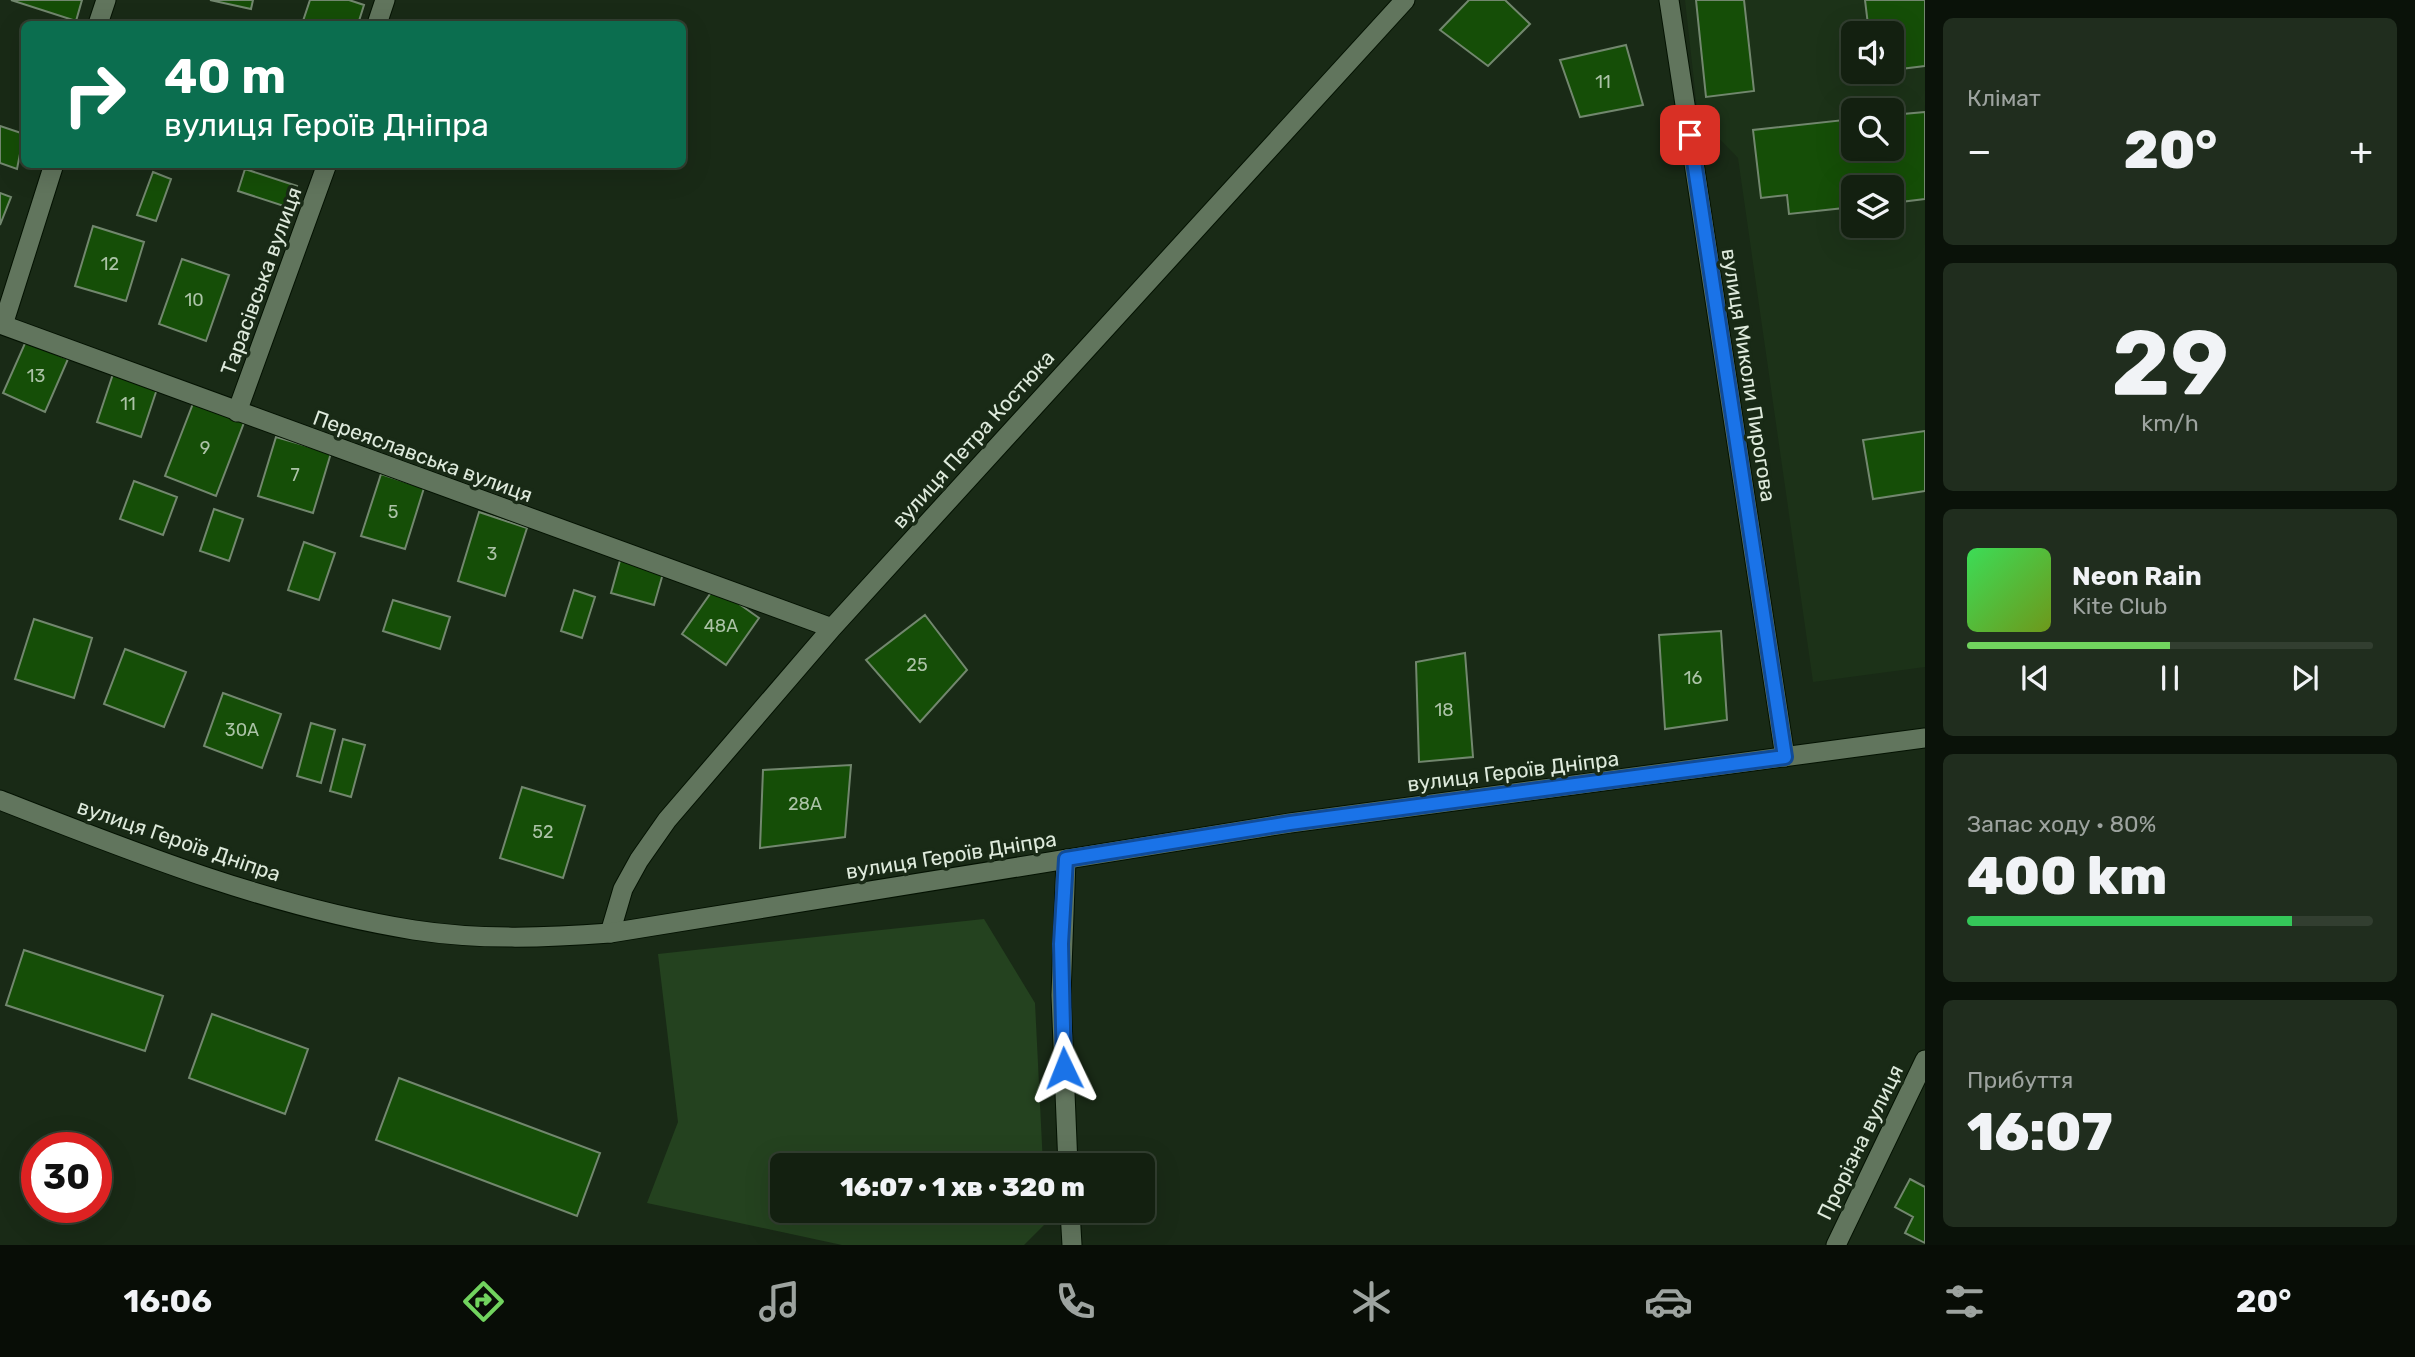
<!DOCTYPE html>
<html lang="uk">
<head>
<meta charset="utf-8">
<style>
  body { margin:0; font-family:Rubik,sans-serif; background:#202d1e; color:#f1f3f6; height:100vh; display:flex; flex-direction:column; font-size:26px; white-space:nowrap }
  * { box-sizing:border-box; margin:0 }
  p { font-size:23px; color:#9da39f }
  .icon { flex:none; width:38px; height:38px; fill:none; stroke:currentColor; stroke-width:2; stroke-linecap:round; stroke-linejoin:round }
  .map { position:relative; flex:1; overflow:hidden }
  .drawer { display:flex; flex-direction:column; gap:18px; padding:18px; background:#0a1209; width:490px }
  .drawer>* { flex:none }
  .guide { position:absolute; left:21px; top:21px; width:665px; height:147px; border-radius:10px; box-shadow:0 7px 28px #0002,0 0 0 2px #323e30; background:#0b6e4f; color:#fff; overflow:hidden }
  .buttons { position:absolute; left:1841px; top:21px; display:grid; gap:14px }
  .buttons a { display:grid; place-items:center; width:63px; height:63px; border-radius:10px; background:#132010; box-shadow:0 7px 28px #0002,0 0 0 2px #323e30; font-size:35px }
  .speed { position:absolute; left:21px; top:1132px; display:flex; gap:14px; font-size:35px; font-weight:700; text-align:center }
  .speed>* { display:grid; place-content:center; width:91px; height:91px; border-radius:50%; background:#132010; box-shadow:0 7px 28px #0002,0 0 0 2px #323e30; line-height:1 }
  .speed .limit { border:10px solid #d22; background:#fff; color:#111 }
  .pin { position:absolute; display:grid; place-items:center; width:60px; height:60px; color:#fff; margin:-30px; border-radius:14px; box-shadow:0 4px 10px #0006 }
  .me { position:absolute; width:77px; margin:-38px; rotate:358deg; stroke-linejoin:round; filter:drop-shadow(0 0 5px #0008) }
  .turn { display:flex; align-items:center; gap:24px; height:147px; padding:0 28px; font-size:32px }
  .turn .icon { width:91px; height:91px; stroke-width:2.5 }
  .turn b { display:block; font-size:49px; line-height:60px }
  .big { font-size:52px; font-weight:800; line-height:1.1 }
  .drawer .card { flex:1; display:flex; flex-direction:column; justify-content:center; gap:10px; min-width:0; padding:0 24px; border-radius:10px; background:#202d1e }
  .drawer .dial { align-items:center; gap:0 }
  .dial b { font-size:91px; line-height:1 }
  .song { display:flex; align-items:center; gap:21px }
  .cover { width:84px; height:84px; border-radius:10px; background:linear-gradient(135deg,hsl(130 70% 55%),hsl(80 70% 35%)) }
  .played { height:7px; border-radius:4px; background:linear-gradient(90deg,#71d35e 50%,#323e30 50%) }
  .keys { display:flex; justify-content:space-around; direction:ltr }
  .heat { display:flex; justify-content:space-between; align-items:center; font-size:38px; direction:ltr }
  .charge { height:10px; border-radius:5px; background:linear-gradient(90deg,#34c759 80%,#323e30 0) }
  .trip { position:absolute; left:770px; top:1153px; width:385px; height:70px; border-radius:10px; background:#132010; box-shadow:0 7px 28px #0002,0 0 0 2px #323e30; font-weight:800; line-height:70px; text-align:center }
  .tab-bar { display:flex; height:112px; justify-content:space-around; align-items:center; background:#080d06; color:#9da39f }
  .tab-bar .icon { width:49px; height:49px }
  .tab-bar .current { color:#71d35e }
  .tab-bar b { font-size:32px; color:#f1f3f6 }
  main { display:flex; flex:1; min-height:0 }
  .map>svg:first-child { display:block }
</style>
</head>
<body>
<main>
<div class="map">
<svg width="1925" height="1245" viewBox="0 0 1925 1245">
  <rect width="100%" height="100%" fill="#192a16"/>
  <path fill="#1c3218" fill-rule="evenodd" d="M1685 0H1925V667L1813 682 1738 158 1698 117ZM1853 33H1892V72H1853ZM1853 110H1892V149H1853ZM1853 187H1892V226H1853Z"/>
  <path fill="#24421f" d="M984 919 1035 1003 1043 1165 782 1166V1211H1046V1223L1024 1245H842L647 1203 678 1122 658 954Z"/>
  <path fill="#154e07" stroke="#72876e" stroke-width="2" d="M11 0H82L76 21Z
    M210 0H253L251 9Z
    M310 0H349L364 5 358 24H302Z
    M1469 0H1505L1530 24 1488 66 1440 30Z
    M1696 0H1744L1754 91 1706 97Z
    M1865 0H1925V66L1892 70V33H1869Z
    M1626 45 1643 105 1580 117 1560 60Z
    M1925 112V199L1892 203V187H1853V207L1789 214 1787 195 1761 198 1753 130 1853 119V149H1892V115Z
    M0 126 24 134 17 169 0 163Z
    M245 169 297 186 290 208 238 191Z
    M153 172 171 179 156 221 137 215Z
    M0 193 11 197 0 225Z
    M93 226 144 242 126 301 75 286Z
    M182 259 229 275 206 341 159 324Z
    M26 341 68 359 45 412 3 393Z
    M114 371 158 386 141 437 97 422Z
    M194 401 245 420 216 496 165 476Z
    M1925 431V491L1873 499 1863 440Z
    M276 437 331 453 313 513 258 496Z
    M381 474 424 488 405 549 361 536Z
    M134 481 177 497 163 535 120 519Z
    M214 509 243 519 229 561 200 551Z
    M479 512 527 528 505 596 458 581Z
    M304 542 335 553 319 600 288 590Z
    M621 557 664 570 654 605 611 593Z
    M715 587 759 618 726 665 682 634Z
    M574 590 595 597 582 638 561 631Z
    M393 600 450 617 440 649 383 631Z
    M925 615 967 670 920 722 866 660Z
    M34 619 92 638 74 698 15 679Z
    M1721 631 1727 720 1665 729 1659 635Z
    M125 649 186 672 164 727 104 704Z
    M1465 653 1473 757 1419 762 1416 662Z
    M223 693 281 714 262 768 204 746Z
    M311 723 335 730 321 783 297 776Z
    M343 739 365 745 351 797 330 791Z
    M851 765 845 837 760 848 763 770Z
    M522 787 585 806 563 878 500 858Z
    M24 950 163 996 145 1051 6 1005Z
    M212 1014 308 1049 285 1114 189 1078Z
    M399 1078 600 1153 577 1216 376 1140Z
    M1910 1179 1925 1187V1243L1905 1233 1913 1217 1895 1207Z"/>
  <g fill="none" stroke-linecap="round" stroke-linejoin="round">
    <g stroke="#041202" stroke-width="21">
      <path id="minor" d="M1669 0 1785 757
        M98 24 106 0
        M377 24 385 0
        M0 324 832 628
        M3 325 54 164
        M237 412 327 164
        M1066 859 1061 995 1068 1166
        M610 933 623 889 639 860 667 820 832 628 1405 0
        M1070 1211 1072 1245
        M1836 1245 1925 1060"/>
    </g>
    <g stroke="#041202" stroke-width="21">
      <path id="secondary" d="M0 800C135 853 271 907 414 930 479 940 545 938 610 933L1290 823 1925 738"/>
    </g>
    <use href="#minor" stroke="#61755d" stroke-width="19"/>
    <use href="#secondary" stroke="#61755d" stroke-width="19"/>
  </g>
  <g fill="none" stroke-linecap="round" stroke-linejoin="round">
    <g stroke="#114b97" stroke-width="18">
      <path id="route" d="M1064 1068 1061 944 1066 859 1290 823 1785 757 1690 135"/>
    </g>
    <use href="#route" stroke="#1a73e8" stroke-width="12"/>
  </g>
  <g text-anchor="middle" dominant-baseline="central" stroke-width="7" stroke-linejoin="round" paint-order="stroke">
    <g font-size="18" fill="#acc3a7">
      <text x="1603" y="82">11</text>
      <text x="110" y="264">12</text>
      <text x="194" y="300">10</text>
      <text x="36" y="376">13</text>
      <text x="128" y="404">11</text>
      <text x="205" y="448">9</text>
      <text x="295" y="475">7</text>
      <text x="393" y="512">5</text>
      <text x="492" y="554">3</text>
      <text x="721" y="626">48А</text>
      <text x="917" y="665">25</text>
      <text x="1693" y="678">16</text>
      <text x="1444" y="710">18</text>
      <text x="242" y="730">30А</text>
      <text x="805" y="804">28А</text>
      <text x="543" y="832">52</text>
    </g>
    <g font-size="21" fill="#deeadc" stroke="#192a16">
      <text transform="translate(261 281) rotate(-70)">Тарасівська вулиця</text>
      <text transform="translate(1749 375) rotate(81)">вулиця Миколи Пирогова</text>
      <text transform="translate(973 439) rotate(-48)">вулиця Петра Костюка</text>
      <text transform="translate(423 456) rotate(20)">Переяславська вулиця</text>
      <text transform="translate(1513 771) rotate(-7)">вулиця Героїв Дніпра</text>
      <text transform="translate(179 840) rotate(19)">вулиця Героїв Дніпра</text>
      <text transform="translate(951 855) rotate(-9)">вулиця Героїв Дніпра</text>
      <text transform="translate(1860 1142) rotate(-64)">Прорізна вулиця</text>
    </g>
  </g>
</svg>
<div class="buttons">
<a><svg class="icon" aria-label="sound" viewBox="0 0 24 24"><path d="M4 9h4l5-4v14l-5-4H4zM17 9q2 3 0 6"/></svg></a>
<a><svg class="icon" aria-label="search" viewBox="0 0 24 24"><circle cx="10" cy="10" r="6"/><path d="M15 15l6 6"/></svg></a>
<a><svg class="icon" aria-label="layers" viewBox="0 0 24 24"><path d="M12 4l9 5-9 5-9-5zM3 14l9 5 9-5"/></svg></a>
</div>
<div class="speed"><div class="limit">30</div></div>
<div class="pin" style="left:1690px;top:135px;background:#d93025"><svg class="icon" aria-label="arrive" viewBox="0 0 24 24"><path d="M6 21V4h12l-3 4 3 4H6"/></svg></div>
<svg class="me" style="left:1064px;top:1068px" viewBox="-20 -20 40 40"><path d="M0-17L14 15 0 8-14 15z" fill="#1a73e8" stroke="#fff" stroke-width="4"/></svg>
<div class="trip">16:07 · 1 хв · 320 m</div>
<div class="guide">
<div class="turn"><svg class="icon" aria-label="right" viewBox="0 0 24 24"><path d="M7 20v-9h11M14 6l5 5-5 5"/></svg><div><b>40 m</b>вулиця Героїв Дніпра</div></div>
</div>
</div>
<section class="drawer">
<div class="card"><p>Клімат</p>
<div class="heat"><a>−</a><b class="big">20°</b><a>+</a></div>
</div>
<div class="card dial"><b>29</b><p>km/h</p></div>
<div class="card">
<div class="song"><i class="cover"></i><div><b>Neon Rain</b><p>Kite Club</p></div></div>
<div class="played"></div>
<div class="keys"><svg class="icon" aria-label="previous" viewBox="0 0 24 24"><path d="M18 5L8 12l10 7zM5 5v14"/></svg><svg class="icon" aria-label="pause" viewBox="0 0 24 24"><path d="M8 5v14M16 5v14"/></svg><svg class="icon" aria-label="next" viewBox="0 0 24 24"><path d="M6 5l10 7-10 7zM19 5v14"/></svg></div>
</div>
<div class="card"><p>Запас ходу · 80%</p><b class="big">400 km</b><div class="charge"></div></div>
<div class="card"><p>Прибуття</p><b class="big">16:07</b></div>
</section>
</main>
<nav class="tab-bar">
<b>16:06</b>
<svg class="icon current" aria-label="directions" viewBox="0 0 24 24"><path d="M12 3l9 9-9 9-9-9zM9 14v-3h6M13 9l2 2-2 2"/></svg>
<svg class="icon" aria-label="music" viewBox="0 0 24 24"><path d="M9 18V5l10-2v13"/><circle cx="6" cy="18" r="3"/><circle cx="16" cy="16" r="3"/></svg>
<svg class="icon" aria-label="phone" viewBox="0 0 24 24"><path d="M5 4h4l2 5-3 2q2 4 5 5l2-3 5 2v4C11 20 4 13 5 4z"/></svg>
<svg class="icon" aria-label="climate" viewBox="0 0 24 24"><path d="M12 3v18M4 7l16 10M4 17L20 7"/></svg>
<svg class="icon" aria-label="car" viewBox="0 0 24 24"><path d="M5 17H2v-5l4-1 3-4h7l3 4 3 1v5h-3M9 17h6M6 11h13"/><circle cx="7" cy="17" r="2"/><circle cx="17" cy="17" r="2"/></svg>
<svg class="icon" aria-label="filters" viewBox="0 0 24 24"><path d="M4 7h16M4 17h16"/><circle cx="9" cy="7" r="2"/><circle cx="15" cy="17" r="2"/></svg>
<b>20°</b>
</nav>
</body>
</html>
